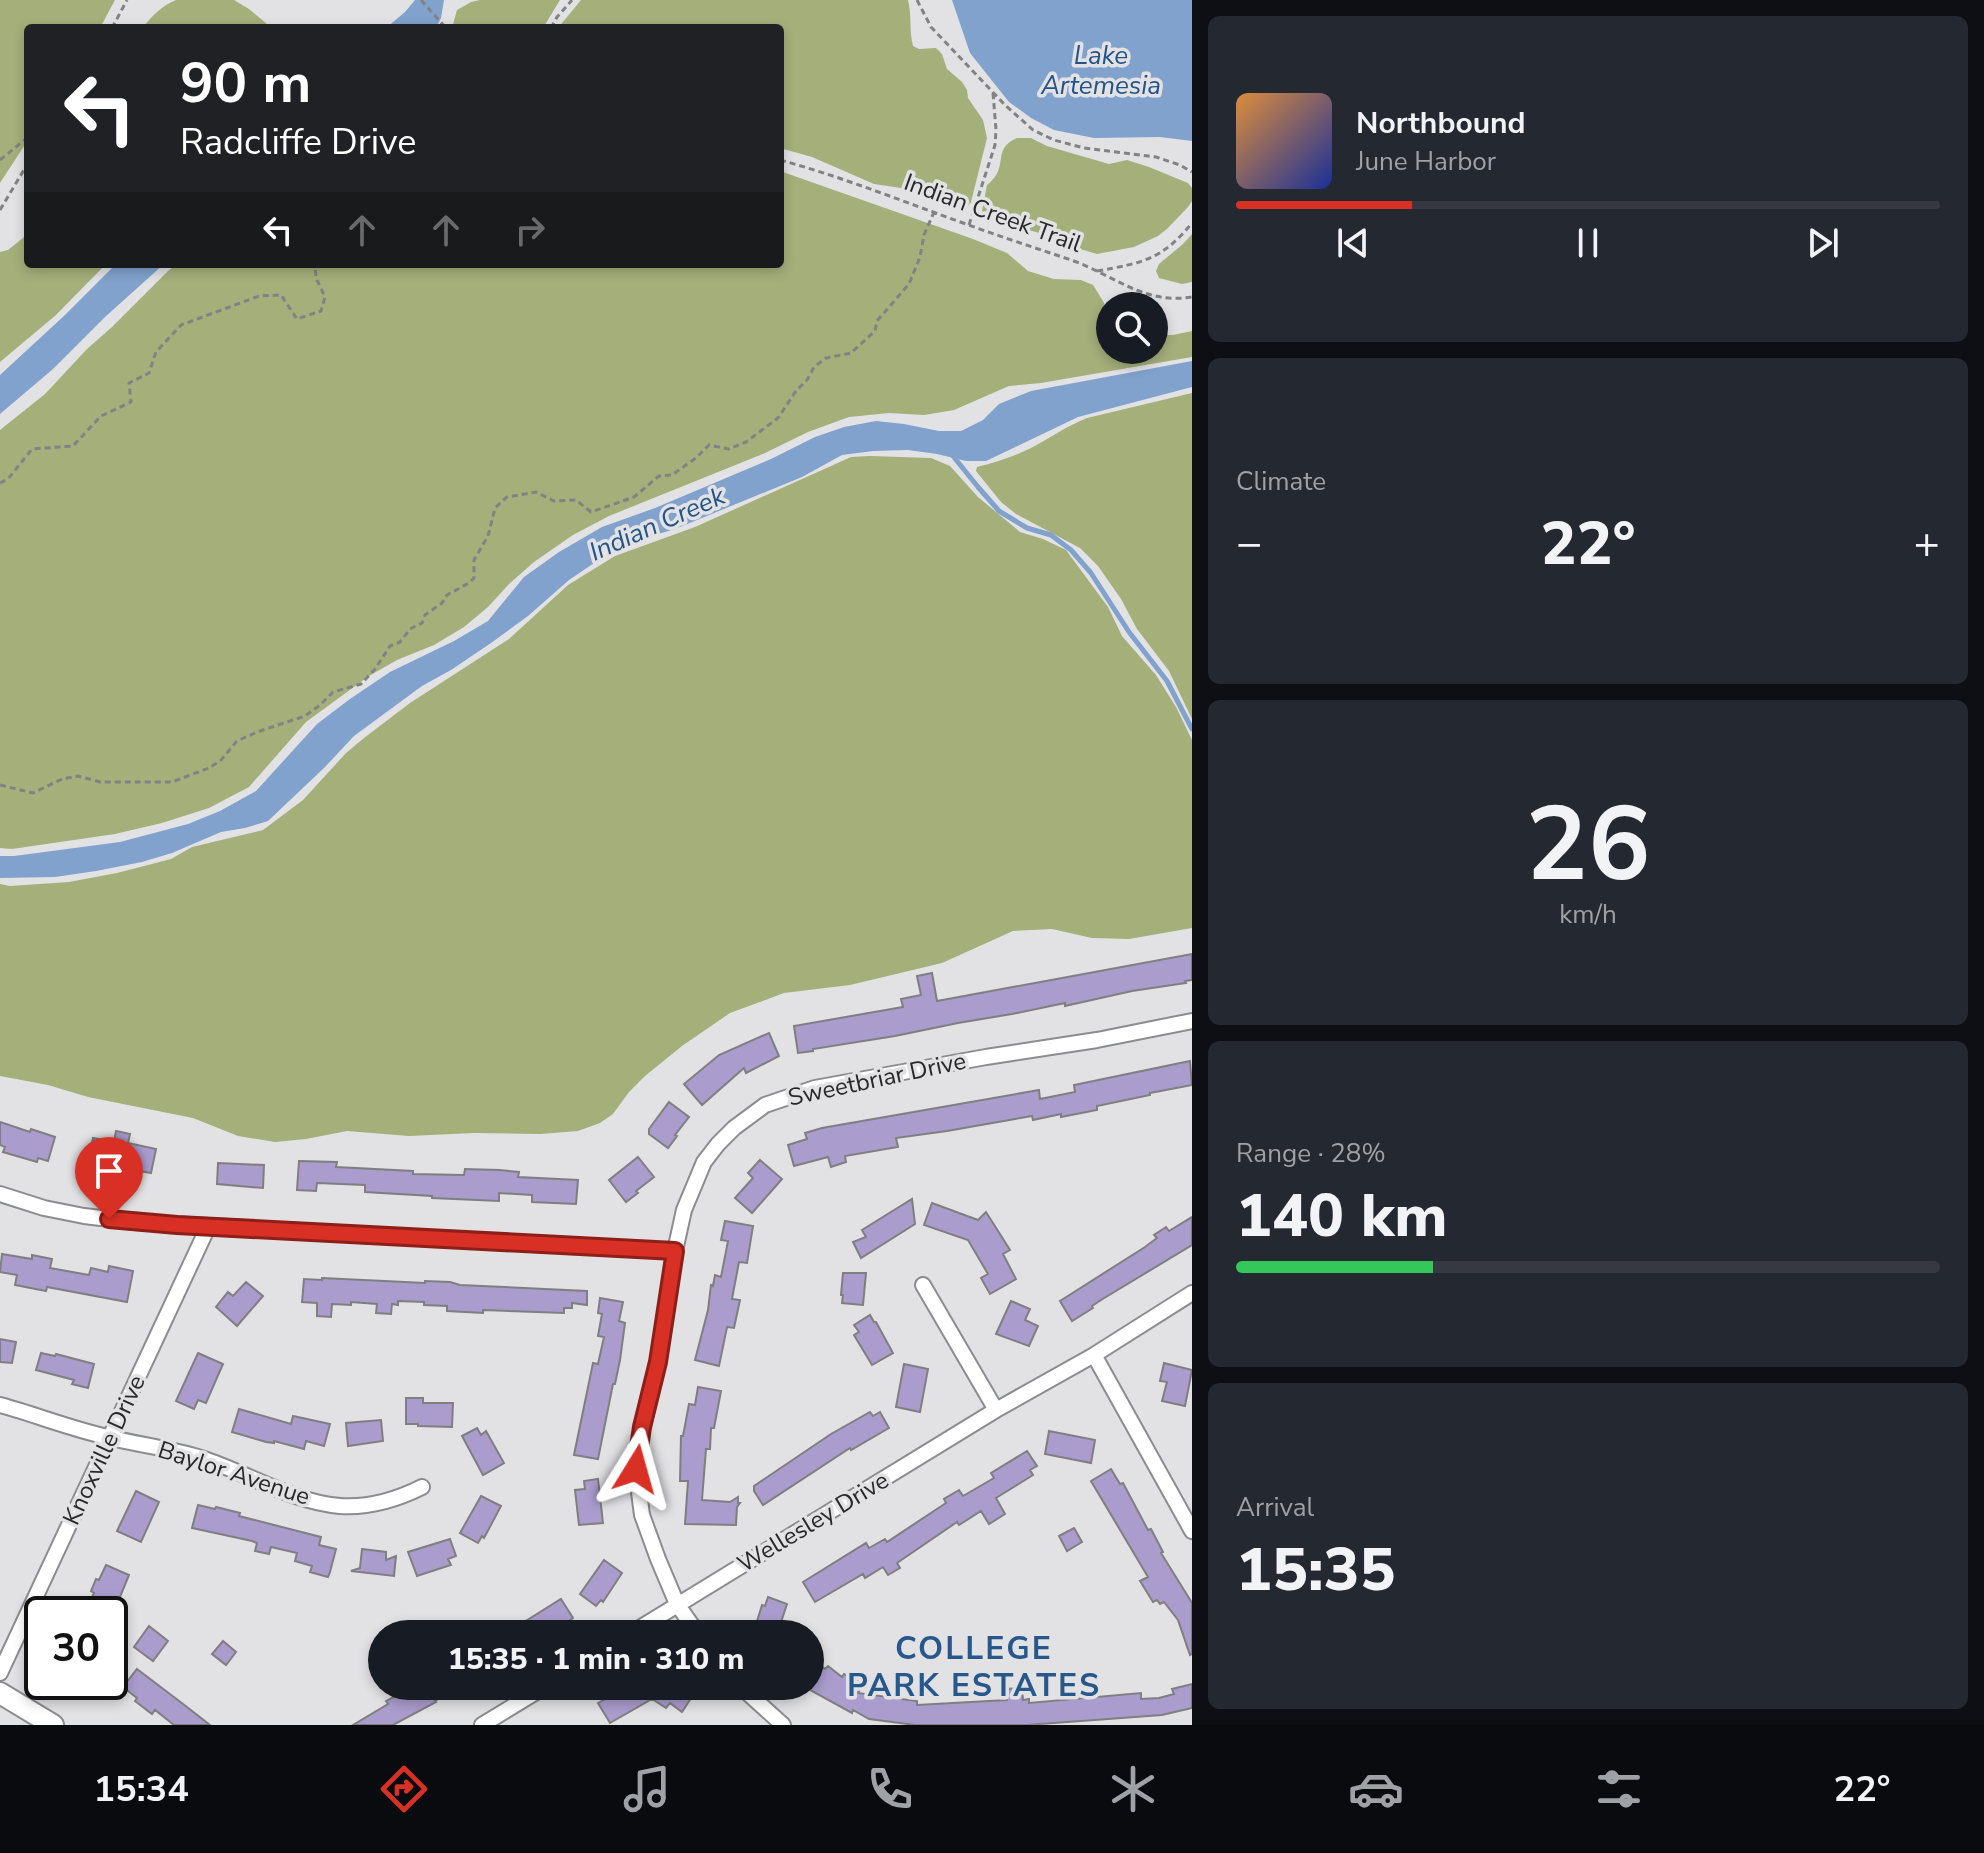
<!DOCTYPE html>
<html lang="en">
<head>
<meta charset="utf-8">
<style>
  body { margin:0; font-family:"Nunito Sans",sans-serif; background:#242831; color:#f1f3f6; height:100vh; display:flex; flex-direction:column; font-size:30px; white-space:nowrap }
  * { box-sizing:border-box; margin:0 }
  p { font-size:26px; color:#9ea1a6 }
  .icon { flex:none; width:44px; height:44px; fill:none; stroke:currentColor; stroke-width:2; stroke-linecap:round; stroke-linejoin:round }
  .map { position:relative; flex:1; overflow:hidden }
  .side { display:flex; flex-direction:column; gap:16px; padding:16px; background:#0d0f14; width:792px }
  .side>* { flex:none }
  .hud { position:absolute; left:24px; top:24px; width:760px; height:244px; border-radius:8px; box-shadow:0 4px 12px #0003; background:#202124; color:#fff; overflow:hidden }
  .tools { position:absolute; left:1096px; top:292px; display:grid; gap:16px }
  .tools a { display:grid; place-items:center; width:72px; height:72px; border-radius:50%; background:#171b24; box-shadow:0 4px 12px #0003; font-size:40px }
  .speed { position:absolute; left:24px; top:1596px; display:flex; gap:16px; font-size:40px; font-weight:700; text-align:center }
  .speed>* { display:grid; place-content:center; width:104px; height:104px; border-radius:50%; background:#171b24; box-shadow:0 4px 12px #0003; line-height:1 }
  .speed .limit { border:4px solid #111; border-radius:12px; background:#fff; color:#111 }
  .pin { position:absolute; display:grid; place-items:center; width:68px; height:68px; color:#fff; margin:-82px -34px; border-radius:50% 50% 50% 0; rotate:-45deg; box-shadow:0 0 8px #0007 }
  .pin .icon { rotate:45deg }
  .me { position:absolute; width:88px; margin:-44px; rotate:8deg; stroke-linejoin:round; filter:drop-shadow(0 0 6px #0008) }
  .turn { display:flex; align-items:center; gap:28px; height:168px; padding:0 24px; font-size:36px }
  .turn .icon { width:104px; height:104px; stroke-width:2.5 }
  .turn b { display:block; font-size:56px; line-height:68px }
  .lanes { display:flex; align-items:center; height:76px; padding:0 24px; background:#0003; justify-content:center; gap:40px; direction:ltr }
  .lanes .off { opacity:.35 }
  .big { font-size:60px; font-weight:800; line-height:1.1 }
  .side .card { flex:1; display:flex; flex-direction:column; justify-content:center; gap:12px; min-width:0; padding:0 28px; border-radius:12px; background:#242831 }
  .side .dial { align-items:center; gap:0 }
  .dial b { font-size:104px; line-height:1 }
  .song { display:flex; align-items:center; gap:24px }
  .cover { width:96px; height:96px; border-radius:12px; background:linear-gradient(135deg,hsl(30 70% 55%),hsl(230 70% 35%)) }
  .played { height:8px; border-radius:4px; background:linear-gradient(90deg,#d93025 25%,#363941 25%) }
  .keys { display:flex; justify-content:space-around; direction:ltr }
  .heat { display:flex; justify-content:space-between; align-items:center; font-size:44px; direction:ltr }
  .charge { height:12px; border-radius:6px; background:linear-gradient(90deg,#34c759 28%,#363941 0) }
  .trip { position:absolute; left:368px; top:1620px; width:456px; height:80px; border-radius:40px; background:#171b24; box-shadow:0 4px 12px #0003; font-weight:800; line-height:80px; text-align:center }
  .tab-bar { display:flex; height:128px; justify-content:space-around; align-items:center; background:#090b0e; color:#9ea1a6 }
  .tab-bar .icon { width:56px; height:56px }
  .tab-bar .current { color:#d93025 }
  .tab-bar b { font-size:36px; color:#f1f3f6 }
  main { display:flex; flex:1; min-height:0 }
  .map>svg:first-child { display:block }
</style>
</head>
<body>
<main>
<div class="map">
<svg width="1192" height="1725" viewBox="0 0 1192 1725">
  <rect width="100%" height="100%" fill="#e2e2e5"/>
  <path fill="#a5af7a" d="M0 0H115L100 28H28V140L0 183Z
    M176 0H234L249 9 272 28H143C151 16 163 5 176 0Z
    M480 0H560L543 28H452L457 10 471 2Z
    M581 0H908C912 15 909 31 913 46L919 49 936 48 942 54 947 69 962 82 967 90 968 98 983 120 987 138 971 202 966 209H958L901 188 874 184 812 157 780 148V28H558Z
    M1017 138H1031L1047 146 1109 164 1127 160 1149 167 1188 183 1192 188V201L1188 207 1167 229 1158 236 1134 247 1097 254 1080 249 1058 238 991 220 982 211 987 185C1011 166 990 150 1017 138Z
    M780 171 973 239 1007 253 1028 271 1054 279 1081 280 1093 285 1103 301 1110 318V350H1154V335H1173L1192 331V357L1041 383 1009 386 954 410 924 415 889 413 849 417 808 432 765 453 609 516 573 535 534 562 509 584 488 607 464 627 434 645 397 660 369 676 306 722 249 787 209 808 162 823 115 834 12 849 0 848V430L45 394 87 349 112 327 168 271 177 264H780Z
    M28 234V264H106L56 315 0 362V252L8 250Z
    M1192 234V282L1182 284 1159 278 1156 271 1159 264 1183 244Z
    M1192 393V719L1169 671 1137 629 1121 599 1098 566 1080 548 1016 514 1001 502 976 471 977 467C996 462 1013 457 1031 448 1050 438 1067 426 1087 418Z
    M870 456 931 458 950 466 978 497 1020 532 1043 539 1066 550 1108 607 1122 636 1156 675 1176 707 1192 740V928L1129 939 1092 938 1052 929 1013 931 942 963 850 985 784 993 730 1013 682 1046 645 1076 629 1092 613 1114 600 1123 578 1131 541 1134 474 1133 409 1136 347 1131 306 1139 275 1142 238 1136 193 1118 88 1097 48 1085 0 1076V884L10 886 69 882 117 873 171 859 192 847 263 830 303 800 346 753 364 738 410 703 509 639 568 585 615 556 695 527 851 457Z"/>
  <path fill="#80a2cc" d="M415 0H444L441 18 436 28H386L405 12Z
    M952 0H1192V141L1160 137 1094 138 1054 130 1031 118 1009 102 970 53Z
    M116 264H164L105 317 53 369 0 414V375L65 315Z
    M1192 361V387L1078 417 986 461H966L937 454 908 450 873 451 842 455 802 477 675 529 638 540 609 553 569 580 528 616 491 643 451 670 422 686 354 736 325 767 268 821 245 828 221 832 172 853 142 862 96 871 55 877 0 878V856H14L120 842 188 824 220 811 256 791 317 724 350 699 390 672 454 641 488 621 524 577 559 552 602 527 655 508 771 459 815 437 844 427 876 421 904 424 939 431H961L983 420 999 404 1031 391Z"/>
  <g fill="none" stroke-linecap="round" stroke-linejoin="round">
    <path stroke="#80a2cc" stroke-width="5" d="M953 456 978 487 999 511 1027 528 1051 535 1071 550 1091 573 1129 632 1167 681 1192 729"/>
  </g>
  <path fill="#aa9ccd" stroke="#7f7e80" stroke-width="2" d="M1192 954V980L1185 981 1186 983 1132 991 1065 1006V1003L1012 1014 958 1023 895 1036 813 1049V1051L798 1053 794 1026 903 1007 901 999 921 995 917 976 932 973 937 1001Z
    M769 1033 779 1056 746 1073 744 1068 702 1105 684 1084 719 1055Z
    M1190 1061 1192 1085 1150 1093V1095L1097 1106V1110L1061 1117V1114L1033 1120 1032 1116 947 1131 896 1138 898 1147 845 1156 846 1162 831 1167 828 1157 794 1166 788 1145 807 1139 805 1133 822 1128 1039 1090 1040 1099 1075 1092 1074 1085Z
    M669 1102 689 1117 675 1135 677 1136 668 1148 649 1134V1129Z
    M0 1122 30 1132 31 1129 55 1137 48 1161 38 1158 37 1162 3 1152 5 1147 0 1145Z
    M116 1131 130 1134 128 1143 156 1149 151 1173 134 1170 133 1175 103 1169V1172L87 1169 93 1138 114 1142Z
    M638 1157 654 1177 636 1191 638 1193 626 1202 609 1180Z
    M760 1160 782 1179 752 1213 735 1198 753 1178 748 1173Z
    M299 1161 337 1162 336 1167 413 1171V1174L464 1175 465 1169 499 1170 519 1172 518 1177 578 1180 576 1204 532 1202V1195L499 1193V1201L432 1198V1196L365 1192V1185L317 1183 316 1191 297 1190Z
    M218 1163 264 1165 263 1188 217 1184Z
    M912 1199 915 1224 861 1258 853 1242 866 1237 862 1230Z
    M932 1203 978 1220 986 1212 1010 1250 1003 1254 1016 1279 990 1294 981 1278 988 1274 968 1240 924 1225Z
    M1192 1217V1245L1101 1300 1092 1306 1093 1308 1072 1321 1060 1301 1145 1247 1157 1238 1154 1235 1166 1227 1169 1231Z
    M725 1221 753 1226 747 1263 739 1262 732 1299 740 1300 734 1328 727 1327 719 1366 695 1360 708 1310 711 1285 713 1286 715 1275 721 1277 728 1241 721 1240Z
    M2 1254 32 1259V1255L52 1259 50 1268 89 1275 91 1268 108 1272 109 1266 133 1271 127 1302 47 1287 46 1291 15 1285 17 1275 0 1272Z
    M843 1273H866L863 1305 842 1303 843 1295H841Z
    M322 1278 425 1283V1281L450 1282 460 1285 587 1291V1305L572 1303V1308H564V1313L483 1310V1313L447 1311V1306L424 1305V1302L398 1301V1305L392 1304 391 1314 376 1313 377 1304 351 1302V1305L332 1304 331 1317 317 1316V1303L302 1302 304 1279 322 1280Z
    M246 1282 263 1296 237 1326 216 1307 228 1292 233 1296Z
    M600 1298 623 1302 619 1321 625 1323 620 1360 615 1384H613L598 1459 574 1455 593 1363 598 1364 604 1337 598 1336 602 1314 598 1313Z
    M1011 1301 1030 1309 1025 1320 1038 1326 1029 1346 996 1334Z
    M870 1315 874 1322H876L893 1353 872 1365 854 1335 859 1332 854 1325Z
    M0 1339 16 1342 12 1363 0 1362Z
    M41 1353 55 1356 56 1354 94 1364 88 1388 72 1384 74 1380 36 1370Z
    M198 1353 223 1364 206 1403 198 1400 194 1409 176 1401Z
    M1164 1363 1192 1370 1185 1406 1162 1401 1167 1382 1160 1381Z
    M904 1364 928 1369 920 1412 896 1407Z
    M698 1387 721 1391 714 1428H711L710 1449H706L702 1500 730 1502 738 1497V1503H740L737 1507 736 1525 685 1524 688 1481H680L681 1436H683L689 1404 695 1405Z
    M406 1398H423V1403H453L452 1427 418 1426V1424H406Z
    M239 1409 291 1424 293 1416 330 1424 324 1446 306 1441 304 1449 274 1441V1443L266 1442 232 1432Z
    M870 1412 873 1416 880 1412 889 1428 851 1450 850 1448 763 1505 754 1491V1486L831 1434Z
    M381 1420 383 1441 348 1446 346 1423Z
    M477 1428 481 1435 486 1431 504 1463 483 1475 462 1436Z
    M1049 1431 1095 1440 1091 1463 1045 1454Z
    M1027 1451 1037 1466 1030 1470 1033 1475 996 1498 1005 1514 989 1524 981 1511 959 1525 957 1522 897 1563 900 1568 888 1575 883 1567 865 1578 863 1574 815 1602 803 1582 866 1543 869 1548 885 1539 887 1542 946 1503 944 1499 959 1490 963 1496 994 1478 991 1473Z
    M1111 1469 1120 1484 1123 1483 1148 1530 1151 1529 1163 1552 1161 1553 1192 1603V1654L1190 1655 1178 1620 1164 1602 1160 1604 1157 1600 1153 1602 1140 1581 1148 1577 1091 1481Z
    M598 1479 603 1523 579 1525 575 1490 585 1489 584 1481Z
    M136 1491 159 1502 141 1542 117 1531Z
    M481 1496 501 1506 484 1538 482 1536 478 1543 460 1533Z
    M198 1505 215 1509 216 1507 240 1513 239 1516 321 1537 319 1545 336 1549 330 1572 328 1577 310 1572 312 1566 295 1561 297 1553 271 1547 269 1554 255 1551 257 1543 252 1541 192 1528Z
    M1074 1528 1082 1542 1067 1551 1059 1536Z
    M450 1539 456 1556 448 1559 451 1565 417 1576 408 1552Z
    M362 1549 386 1552V1560L396 1556 394 1576 351 1571 360 1568Z
    M604 1560 622 1573 603 1602 601 1600 596 1606 580 1594Z
    M106 1565 129 1575 113 1614H97L89 1611 92 1604 89 1603 94 1593 91 1591 96 1579 99 1580Z
    M768 1597 787 1604 777 1634H753L762 1605 765 1606Z
    M561 1599 573 1618 550 1634H505Z
    M149 1626 168 1641 153 1661 134 1647Z
    M223 1641 236 1652 226 1665 212 1654Z
    M810 1657 825 1669 828 1666 842 1677 844 1674 863 1684 858 1693 917 1701V1705L1007 1700 1006 1689 1022 1688 1023 1700 1029 1699V1703L1141 1693V1699L1159 1698 1174 1694 1172 1689 1192 1684V1708L1162 1715 1027 1725H915L869 1719 853 1710 852 1713 810 1690Z
    M137 1669 187 1707 210 1725H174L155 1710 152 1714 135 1701 137 1698 123 1687Z
    M414 1686H459L435 1701 436 1702 393 1725H353L388 1704 386 1701Z
    M628 1686H699L682 1712 670 1703 666 1708 652 1699 610 1723 598 1703Z"/>
  <g fill="none" stroke-linecap="round" stroke-linejoin="round">
    <g stroke="#8b8c8e" stroke-width="18">
      <path id="street" d="M0 1194 44 1208 84 1216 135 1222 675 1251
        M923 1285 996 1410
        M1094 1355 1192 1531
        M0 1405C37 1415 74 1430 112 1438 144 1446 176 1449 207 1460 251 1475 293 1502 340 1506 370 1508 396 1500 422 1487
        M630 1634 996 1410 1094 1355 1192 1293
        M698 1634 677 1604 658 1559 642 1515 636 1469 642 1427 658 1362 675 1251 684 1210 704 1162 718 1144 734 1128 765 1105 815 1088 986 1057 1097 1040 1192 1021
        M0 1673 208 1227
        M740 1686 783 1725
        M482 1725 546 1686"/>
    </g>
    <g stroke="#8b8c8e" stroke-width="24">
      <path id="secondary" d="M0 1693 53 1725"/>
    </g>
    <path stroke="#828284" stroke-width="3" stroke-dasharray="6 4" stroke-linecap="butt" d="M421 0 446 28
      M917 0 931 27 1005 105 1033 130 1054 140 1084 148 1156 157 1180 165 1192 172
      M112 28 127 0
      M551 28 557 17 572 0
      M0 160 28 137
      M780 160C843 177 904 202 966 224 1001 237 1036 248 1071 260 1114 275 1144 305 1192 297
      M0 210 28 163
      M969 225 995 145 996 130 993 93
      M1097 271C1142 263 1162 260 1192 223
      M0 483 8 479 32 449 73 446 101 416 131 402 129 383 149 373 156 352 181 325 259 296 281 295 297 319 321 311 325 297 316 278 315 264
      M0 785 33 793 62 779 78 776 100 782H172L209 768 221 760 237 741 257 732 305 716 320 705 333 692 361 684 375 669 390 646 400 642 410 629 422 623 425 615 442 603 447 595 469 583 474 578V560L488 536 495 508 507 497 536 492 554 501 576 500 591 512 634 497 659 476 672 475 696 458 709 445 729 449 746 442 778 418 796 391 807 380 814 367 826 358 851 353 875 331 877 321 909 284 920 257 924 235 934 212"/>
    <use href="#street" stroke="#fff" stroke-width="14"/>
    <use href="#secondary" stroke="#fff" stroke-width="20"/>
  </g>
  <g fill="none" stroke-linecap="round" stroke-linejoin="round">
    <g stroke="#8d1f18" stroke-width="20">
      <path id="route" d="M109 1219 177 1225 675 1251 658 1362 642 1427 636 1469"/>
    </g>
    <use href="#route" stroke="#d93025" stroke-width="14"/>
  </g>
  <g text-anchor="middle" dominant-baseline="central" stroke-width="7" stroke-linejoin="round" paint-order="stroke">
    <g font-size="24" fill="#282829" stroke="#e2e2e5">
      <text transform="translate(993 213) rotate(20)">Indian Creek Trail</text>
      <text transform="translate(877 1079) rotate(-12)">Sweetbriar Drive</text>
      <text transform="translate(104 1450) rotate(-65)">Knoxville Drive</text>
      <text transform="translate(234 1473) rotate(18)">Baylor Avenue</text>
      <text transform="translate(813 1522) rotate(-31)">Wellesley Drive</text>
    </g>
    <g font-size="26" font-style="italic" fill="#245388" stroke="#e2e2e5">
      <text x="1101" y="55">Lake<tspan x="1101" dy="30">Artemesia</tspan></text>
      <text transform="translate(657 524) rotate(-24)">Indian Creek</text>
    </g>
    <g font-size="32" font-weight="bold" letter-spacing="2" fill="#27578b" stroke="#e2e2e5">
      <text x="974" y="1648">COLLEGE<tspan x="974" dy="37">PARK ESTATES</tspan></text>
    </g>
  </g>
</svg>
<div class="tools">
<a><svg class="icon" aria-label="search" viewBox="0 0 24 24"><circle cx="10" cy="10" r="6"/><path d="M15 15l6 6"/></svg></a>
</div>
<div class="speed"><div class="limit">30</div></div>
<div class="pin" style="left:109px;top:1219px;background:#d93025"><svg class="icon" aria-label="arrive" viewBox="0 0 24 24"><path d="M6 21V4h12l-3 4 3 4H6"/></svg></div>
<svg class="me" style="left:636px;top:1469px" viewBox="-20 -20 40 40"><path d="M0-17L14 15 0 8-14 15z" fill="#d93025" stroke="#fff" stroke-width="4"/></svg>
<div class="trip">15:35 · 1 min · 310 m</div>
<div class="hud">
<div class="turn"><svg class="icon" aria-label="left" viewBox="0 0 24 24"><path d="M17 20v-9H6M10 6l-5 5 5 5"/></svg><div><b>90 m</b>Radcliffe Drive</div></div>
<div class="lanes"><svg class="icon" aria-label="left" viewBox="0 0 24 24"><path d="M17 20v-9H6M10 6l-5 5 5 5"/></svg><svg class="icon off" aria-label="ahead" viewBox="0 0 24 24"><path d="M12 20V5M6 11l6-6 6 6"/></svg><svg class="icon off" aria-label="ahead" viewBox="0 0 24 24"><path d="M12 20V5M6 11l6-6 6 6"/></svg><svg class="icon off" aria-label="right" viewBox="0 0 24 24"><path d="M7 20v-9h11M14 6l5 5-5 5"/></svg></div>
</div>
</div>
<section class="side">
<div class="card">
<div class="song"><i class="cover"></i><div><b>Northbound</b><p>June Harbor</p></div></div>
<div class="played"></div>
<div class="keys"><svg class="icon" aria-label="previous" viewBox="0 0 24 24"><path d="M18 5L8 12l10 7zM5 5v14"/></svg><svg class="icon" aria-label="pause" viewBox="0 0 24 24"><path d="M8 5v14M16 5v14"/></svg><svg class="icon" aria-label="next" viewBox="0 0 24 24"><path d="M6 5l10 7-10 7zM19 5v14"/></svg></div>
</div>
<div class="card"><p>Climate</p>
<div class="heat"><a>−</a><b class="big">22°</b><a>+</a></div>
</div>
<div class="card dial"><b>26</b><p>km/h</p></div>
<div class="card"><p>Range · 28%</p><b class="big">140 km</b><div class="charge"></div></div>
<div class="card"><p>Arrival</p><b class="big">15:35</b></div>
</section>
</main>
<nav class="tab-bar">
<b>15:34</b>
<svg class="icon current" aria-label="directions" viewBox="0 0 24 24"><path d="M12 3l9 9-9 9-9-9zM9 14v-3h6M13 9l2 2-2 2"/></svg>
<svg class="icon" aria-label="music" viewBox="0 0 24 24"><path d="M9 18V5l10-2v13"/><circle cx="6" cy="18" r="3"/><circle cx="16" cy="16" r="3"/></svg>
<svg class="icon" aria-label="phone" viewBox="0 0 24 24"><path d="M5 4h4l2 5-3 2q2 4 5 5l2-3 5 2v4C11 20 4 13 5 4z"/></svg>
<svg class="icon" aria-label="climate" viewBox="0 0 24 24"><path d="M12 3v18M4 7l16 10M4 17L20 7"/></svg>
<svg class="icon" aria-label="car" viewBox="0 0 24 24"><path d="M5 17H2v-5l4-1 3-4h7l3 4 3 1v5h-3M9 17h6M6 11h13"/><circle cx="7" cy="17" r="2"/><circle cx="17" cy="17" r="2"/></svg>
<svg class="icon" aria-label="filters" viewBox="0 0 24 24"><path d="M4 7h16M4 17h16"/><circle cx="9" cy="7" r="2"/><circle cx="15" cy="17" r="2"/></svg>
<b>22°</b>
</nav>
</body>
</html>
